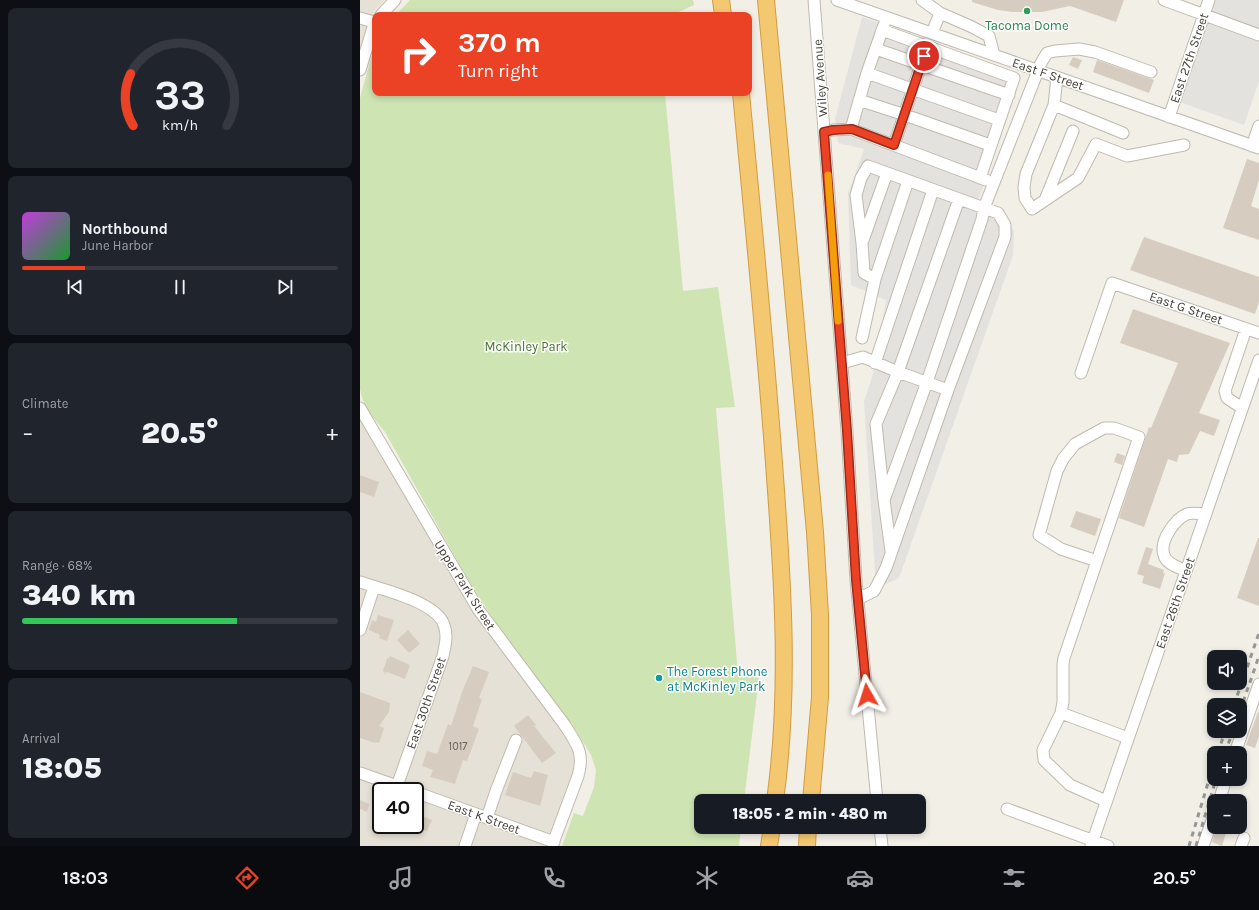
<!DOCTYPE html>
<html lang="en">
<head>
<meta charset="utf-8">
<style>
  body { margin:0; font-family:Karla,sans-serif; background:#20242c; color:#f1f3f6; height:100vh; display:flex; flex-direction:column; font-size:15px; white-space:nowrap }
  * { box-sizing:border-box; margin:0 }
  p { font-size:13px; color:#9ea1a6 }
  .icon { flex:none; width:22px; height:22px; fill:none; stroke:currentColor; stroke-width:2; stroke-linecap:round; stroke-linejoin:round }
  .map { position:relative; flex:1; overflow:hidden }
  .details { display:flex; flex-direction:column; gap:8px; padding:8px; background:#0d0f14; width:360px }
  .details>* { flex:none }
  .banner { position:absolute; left:12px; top:12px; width:380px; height:84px; border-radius:8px; box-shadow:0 2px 6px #0003; background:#eb4226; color:#fff; overflow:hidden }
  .fabs { position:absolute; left:847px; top:650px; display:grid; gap:8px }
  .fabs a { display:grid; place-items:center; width:40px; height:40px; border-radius:8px; background:#171b24; box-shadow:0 2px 6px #0003; font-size:20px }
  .speed { position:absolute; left:12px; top:782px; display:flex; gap:8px; font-size:20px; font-weight:700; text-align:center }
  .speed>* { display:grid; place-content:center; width:52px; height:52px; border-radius:50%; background:#171b24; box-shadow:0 2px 6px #0003; line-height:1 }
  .speed .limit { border:2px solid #111; border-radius:6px; background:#fff; color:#111 }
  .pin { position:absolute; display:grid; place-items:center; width:34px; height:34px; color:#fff; margin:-17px; border:2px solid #fff; border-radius:50%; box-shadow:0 1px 4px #0007 }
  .me { position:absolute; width:44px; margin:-22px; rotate:354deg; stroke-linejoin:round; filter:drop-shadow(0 0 3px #0008) }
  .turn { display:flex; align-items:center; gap:14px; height:84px; padding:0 20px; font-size:18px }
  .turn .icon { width:52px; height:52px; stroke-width:2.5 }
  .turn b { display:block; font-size:28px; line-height:34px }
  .big { font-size:30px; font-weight:800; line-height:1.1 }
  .details .tile { flex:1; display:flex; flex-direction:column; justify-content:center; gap:6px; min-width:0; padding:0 14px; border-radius:8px; background:#20242c }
  .details .dial { align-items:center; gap:0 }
  .dial svg { height:104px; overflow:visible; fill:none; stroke:#363941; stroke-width:7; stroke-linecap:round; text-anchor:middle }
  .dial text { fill:#f1f3f6; stroke:none }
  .song { display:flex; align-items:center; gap:12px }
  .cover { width:48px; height:48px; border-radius:6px; background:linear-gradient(135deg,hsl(290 70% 55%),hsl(130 70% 35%)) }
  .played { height:4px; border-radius:2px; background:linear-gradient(90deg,#eb4226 20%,#363941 20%) }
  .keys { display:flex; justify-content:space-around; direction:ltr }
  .heat { display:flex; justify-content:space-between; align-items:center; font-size:22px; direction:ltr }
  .charge { height:6px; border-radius:3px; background:linear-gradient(90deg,#34c759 68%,#363941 0) }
  .trip { position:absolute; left:334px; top:794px; width:232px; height:40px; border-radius:8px; background:#171b24; box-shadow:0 2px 6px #0003; font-weight:800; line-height:40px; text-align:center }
  .tabs { display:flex; height:64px; justify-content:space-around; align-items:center; background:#090b0e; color:#9ea1a6 }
  .tabs .icon { width:28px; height:28px }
  .tabs .active { color:#eb4226 }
  .tabs b { font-size:18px; color:#f1f3f6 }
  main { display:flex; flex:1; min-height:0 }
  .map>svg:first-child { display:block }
</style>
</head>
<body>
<main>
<section class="details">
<div class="tile dial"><svg viewBox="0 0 100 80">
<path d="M14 69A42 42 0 1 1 86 69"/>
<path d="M14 69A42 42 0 0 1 12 29" stroke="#eb4226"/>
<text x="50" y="56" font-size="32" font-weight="700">33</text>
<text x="50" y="72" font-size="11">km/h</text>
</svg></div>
<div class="tile">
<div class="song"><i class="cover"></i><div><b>Northbound</b><p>June Harbor</p></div></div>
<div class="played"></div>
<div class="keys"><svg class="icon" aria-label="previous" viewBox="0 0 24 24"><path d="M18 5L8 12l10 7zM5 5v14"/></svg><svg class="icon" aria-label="pause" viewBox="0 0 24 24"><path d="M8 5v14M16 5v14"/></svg><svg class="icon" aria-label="next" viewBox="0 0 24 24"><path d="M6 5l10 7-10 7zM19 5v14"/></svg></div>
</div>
<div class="tile"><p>Climate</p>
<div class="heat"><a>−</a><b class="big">20.5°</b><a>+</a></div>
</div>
<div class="tile"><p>Range · 68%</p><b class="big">340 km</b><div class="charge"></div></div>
<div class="tile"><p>Arrival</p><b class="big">18:05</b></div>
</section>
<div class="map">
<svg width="899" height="846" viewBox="0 0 899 846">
  <rect width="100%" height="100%" fill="#f2efe7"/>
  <path fill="#e6e1d6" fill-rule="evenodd" d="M0 0H25L13 12 0 54Z
    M0 408 87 557 221 755 192 846H0ZM21 791H55V825H21Z"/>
  <path fill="#cee4b3" d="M50 0H333L334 5 312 15H36Z
    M15 43V93H305L323 291 358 287 375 407 356 408 378 675 399 677 384 801H341V827H381L379 846H202L214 813 223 816 234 787 236 770 231 755 212 724 199 710 145 636 111 585 25 432C14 418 3 408 0 389V98Z"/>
  <path fill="#e4e2df" d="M849 0H899V81L884 125 814 100Z
    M502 17 661 76 618 201 646 218 654 231 653 255 539 578 516 589 504 401 513 374 526 300 491 285 488 194 504 149 478 143 475 119Z"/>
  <path fill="#d6cdc0" d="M612 0H764L756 22 710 6 682 12H652L638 10 612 2Z
    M713 57 722 60 718 69 709 65Z
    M737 60 794 80 789 93 733 72Z
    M887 159 899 163V180L891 206 899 209V240L863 228Z
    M784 237 899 277V302L895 314 770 270Z
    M773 309 870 343 839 413 860 420 854 436 840 431 829 454 819 455 817 462 808 459 784 527 759 518 789 427 791 428 818 363 760 343Z
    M757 453 765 456 762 465 754 462Z
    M0 475 19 482 14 497 0 492Z
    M716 511 741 519 735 536 710 527Z
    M898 538H899V606L877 598Z
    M786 547 793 549 788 564 804 570 803 573H805L800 589 782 583 784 576 777 574Z
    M18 615 34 620 27 641 19 638 20 635 9 630 12 620 16 622Z
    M48 630 60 644 49 653 37 640Z
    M30 656 50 665 45 679 27 672 24 675 25 672 23 671 27 658 29 659Z
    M113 666 129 672 119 698 122 699 113 726 119 729 107 761 103 760 95 784 70 777 73 770 62 766 67 751 77 754 88 724 91 726 102 692Z
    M0 692 30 703 29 712 19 726 24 728 19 743 16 742 15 743 0 738Z
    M898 712 899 713V736L895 748 886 745Z
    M168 715 176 725 174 726 196 753 182 763 154 726Z
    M174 771 188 775 180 806 145 795 153 772 171 778Z
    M0 800 9 804 7 812 0 809Z
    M55 813 72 820 67 831 55 827Z
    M857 827H868L862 846 852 842Z"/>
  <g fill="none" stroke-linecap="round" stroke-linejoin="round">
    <g stroke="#c0b9ae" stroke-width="13">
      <path id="minor" d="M454 0 487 431 496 580 517 801
        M477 0 899 148
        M562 0 580 13 610 26 629 36 634 55
        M804 0 899 35
        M21 15 35 0
        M0 18 14 22
        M522 30 654 78 620 178
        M572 33 580 13
        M516 49 649 95
        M0 70 15 21
        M507 73 639 120
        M697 77 694 105 666 174 664 187 665 198 672 209 718 178 736 144 767 156 824 145
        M499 100 545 115 630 145
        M694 105 763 133
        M809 117 849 0
        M491 129 507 73 524 25
        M464 132 473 130 491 129 626 180
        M534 145 567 47
        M892 146 899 126
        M685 200 713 131
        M515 279 504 273 502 243 527 173
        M502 338 515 279 548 181
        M482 363 503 357 538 372 588 390
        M515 363 573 190
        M721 373 752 283 899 333
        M0 408 118 609 204 724C216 743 225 752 218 776L192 846
        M882 408 867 398 865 391 886 329
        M524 500 567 382 622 219 624 208 681 63 687 53 695 51 719 49 735 52 791 72
        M531 551 524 500 516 424 538 372 599 199
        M737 561 701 549 679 535 697 471 703 459 715 444 744 428H754L779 437 704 658 703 664V702L701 713 683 750 684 760 710 785 746 801
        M826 571C818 567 806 564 804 555 799 541 815 519 827 514 832 512 840 514 846 514
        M0 582C21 589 77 602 84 625 88 635 85 646 83 656L37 786
        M498 599 514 591 526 568 588 390 645 237V225L638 213 508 166 501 178 496 195 502 243
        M0 630 14 587
        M701 713 768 738
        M875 753 899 684
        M0 773 51 791
        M55 792 194 842
        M859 801 866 779
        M647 809 748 846
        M127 818 136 791 156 740
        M520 827 522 846
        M105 846 116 814
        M731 846 899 360
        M843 846 854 815
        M881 846 884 838"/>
    </g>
    <g stroke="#d29c41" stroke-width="18">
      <path id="highway" d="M361 0 363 15
        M406 0 455 532 460 615V697L451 801
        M381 93C393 221 406 349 415 477 423 585 430 693 415 801
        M409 846 412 827
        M447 846 448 827"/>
    </g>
    <use href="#minor" stroke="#fff" stroke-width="11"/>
    <use href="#highway" stroke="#f4c771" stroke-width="16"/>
    <path stroke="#969696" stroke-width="3" stroke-dasharray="5 5" stroke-linecap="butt" d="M874 705 899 633
      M880 711 899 656
      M858 753 865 731
      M865 753 873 731
      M829 846 854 763
      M836 846 856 779"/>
  </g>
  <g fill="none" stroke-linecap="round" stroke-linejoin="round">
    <g stroke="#992b19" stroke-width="10">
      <path id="route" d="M507 695 496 580 487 431 464 132 473 130 492 129 534 145 564 56"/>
    </g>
    <use href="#route" stroke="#eb4226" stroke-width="7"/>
    <path stroke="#f59e0b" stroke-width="7" d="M468 175 478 321"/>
  </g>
  <circle fill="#2e9e5b" stroke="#fff" stroke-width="1.5" cx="667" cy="11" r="4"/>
  <circle fill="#0f9aa8" stroke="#fff" stroke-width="1.5" cx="299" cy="678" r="4"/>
  <g text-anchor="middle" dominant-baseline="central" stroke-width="3" stroke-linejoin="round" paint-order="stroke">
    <g font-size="11" fill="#696259">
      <text x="98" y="746">1017</text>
    </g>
    <g font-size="13" fill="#27864d" stroke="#fff">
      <text x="667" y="25">Tacoma Dome</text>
    </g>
    <g font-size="13" fill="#453f37" stroke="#fff">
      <text transform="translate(829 58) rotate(-71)">East 27th Street</text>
      <text transform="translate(688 74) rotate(19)">East F Street</text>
      <text transform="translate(460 78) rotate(-94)">Wiley Avenue</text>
      <text transform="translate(826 308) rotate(19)">East G Street</text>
      <text transform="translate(105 585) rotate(58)">Upper Park Street</text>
      <text transform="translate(815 603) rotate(-71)">East 26th Street</text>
      <text transform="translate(66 703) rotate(-71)">East 30th Street</text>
      <text transform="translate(124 817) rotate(20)">East K Street</text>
    </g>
    <g font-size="13" fill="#49732e" stroke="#fff">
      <text x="166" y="346">McKinley Park</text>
    </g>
    <g font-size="13" fill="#0d838f" stroke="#fff" text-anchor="start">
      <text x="307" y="671">The Forest Phone<tspan x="307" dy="15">at McKinley Park</tspan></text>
    </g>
  </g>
</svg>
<div class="fabs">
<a><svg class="icon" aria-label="sound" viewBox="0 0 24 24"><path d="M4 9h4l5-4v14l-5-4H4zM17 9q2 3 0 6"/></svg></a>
<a><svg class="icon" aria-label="layers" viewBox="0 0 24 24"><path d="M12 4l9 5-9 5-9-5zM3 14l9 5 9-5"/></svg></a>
<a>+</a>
<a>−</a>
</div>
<div class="speed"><div class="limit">40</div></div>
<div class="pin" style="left:564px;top:56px;background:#d93025"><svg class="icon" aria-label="arrive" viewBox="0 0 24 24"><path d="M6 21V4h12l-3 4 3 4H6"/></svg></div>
<svg class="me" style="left:507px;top:695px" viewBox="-20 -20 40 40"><path d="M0-17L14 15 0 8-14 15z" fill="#eb4226" stroke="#fff" stroke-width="4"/></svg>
<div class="trip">18:05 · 2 min · 480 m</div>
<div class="banner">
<div class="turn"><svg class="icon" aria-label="right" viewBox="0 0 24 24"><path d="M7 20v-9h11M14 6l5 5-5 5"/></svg><div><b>370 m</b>Turn right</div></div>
</div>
</div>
</main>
<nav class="tabs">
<b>18:03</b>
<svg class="icon active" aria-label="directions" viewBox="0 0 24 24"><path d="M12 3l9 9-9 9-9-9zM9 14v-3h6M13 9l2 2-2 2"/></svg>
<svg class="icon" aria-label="music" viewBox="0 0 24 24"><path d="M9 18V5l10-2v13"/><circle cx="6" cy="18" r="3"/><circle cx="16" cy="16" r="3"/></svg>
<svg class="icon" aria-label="phone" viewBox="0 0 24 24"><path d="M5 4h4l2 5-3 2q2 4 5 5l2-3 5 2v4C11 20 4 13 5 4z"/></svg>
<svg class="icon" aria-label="climate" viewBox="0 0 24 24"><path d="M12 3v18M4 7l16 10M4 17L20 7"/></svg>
<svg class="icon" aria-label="car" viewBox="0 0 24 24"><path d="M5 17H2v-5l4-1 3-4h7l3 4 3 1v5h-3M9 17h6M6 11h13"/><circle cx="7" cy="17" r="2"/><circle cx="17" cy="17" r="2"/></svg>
<svg class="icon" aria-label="filters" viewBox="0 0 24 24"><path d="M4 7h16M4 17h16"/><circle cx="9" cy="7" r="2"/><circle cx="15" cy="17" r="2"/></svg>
<b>20.5°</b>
</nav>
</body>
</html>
